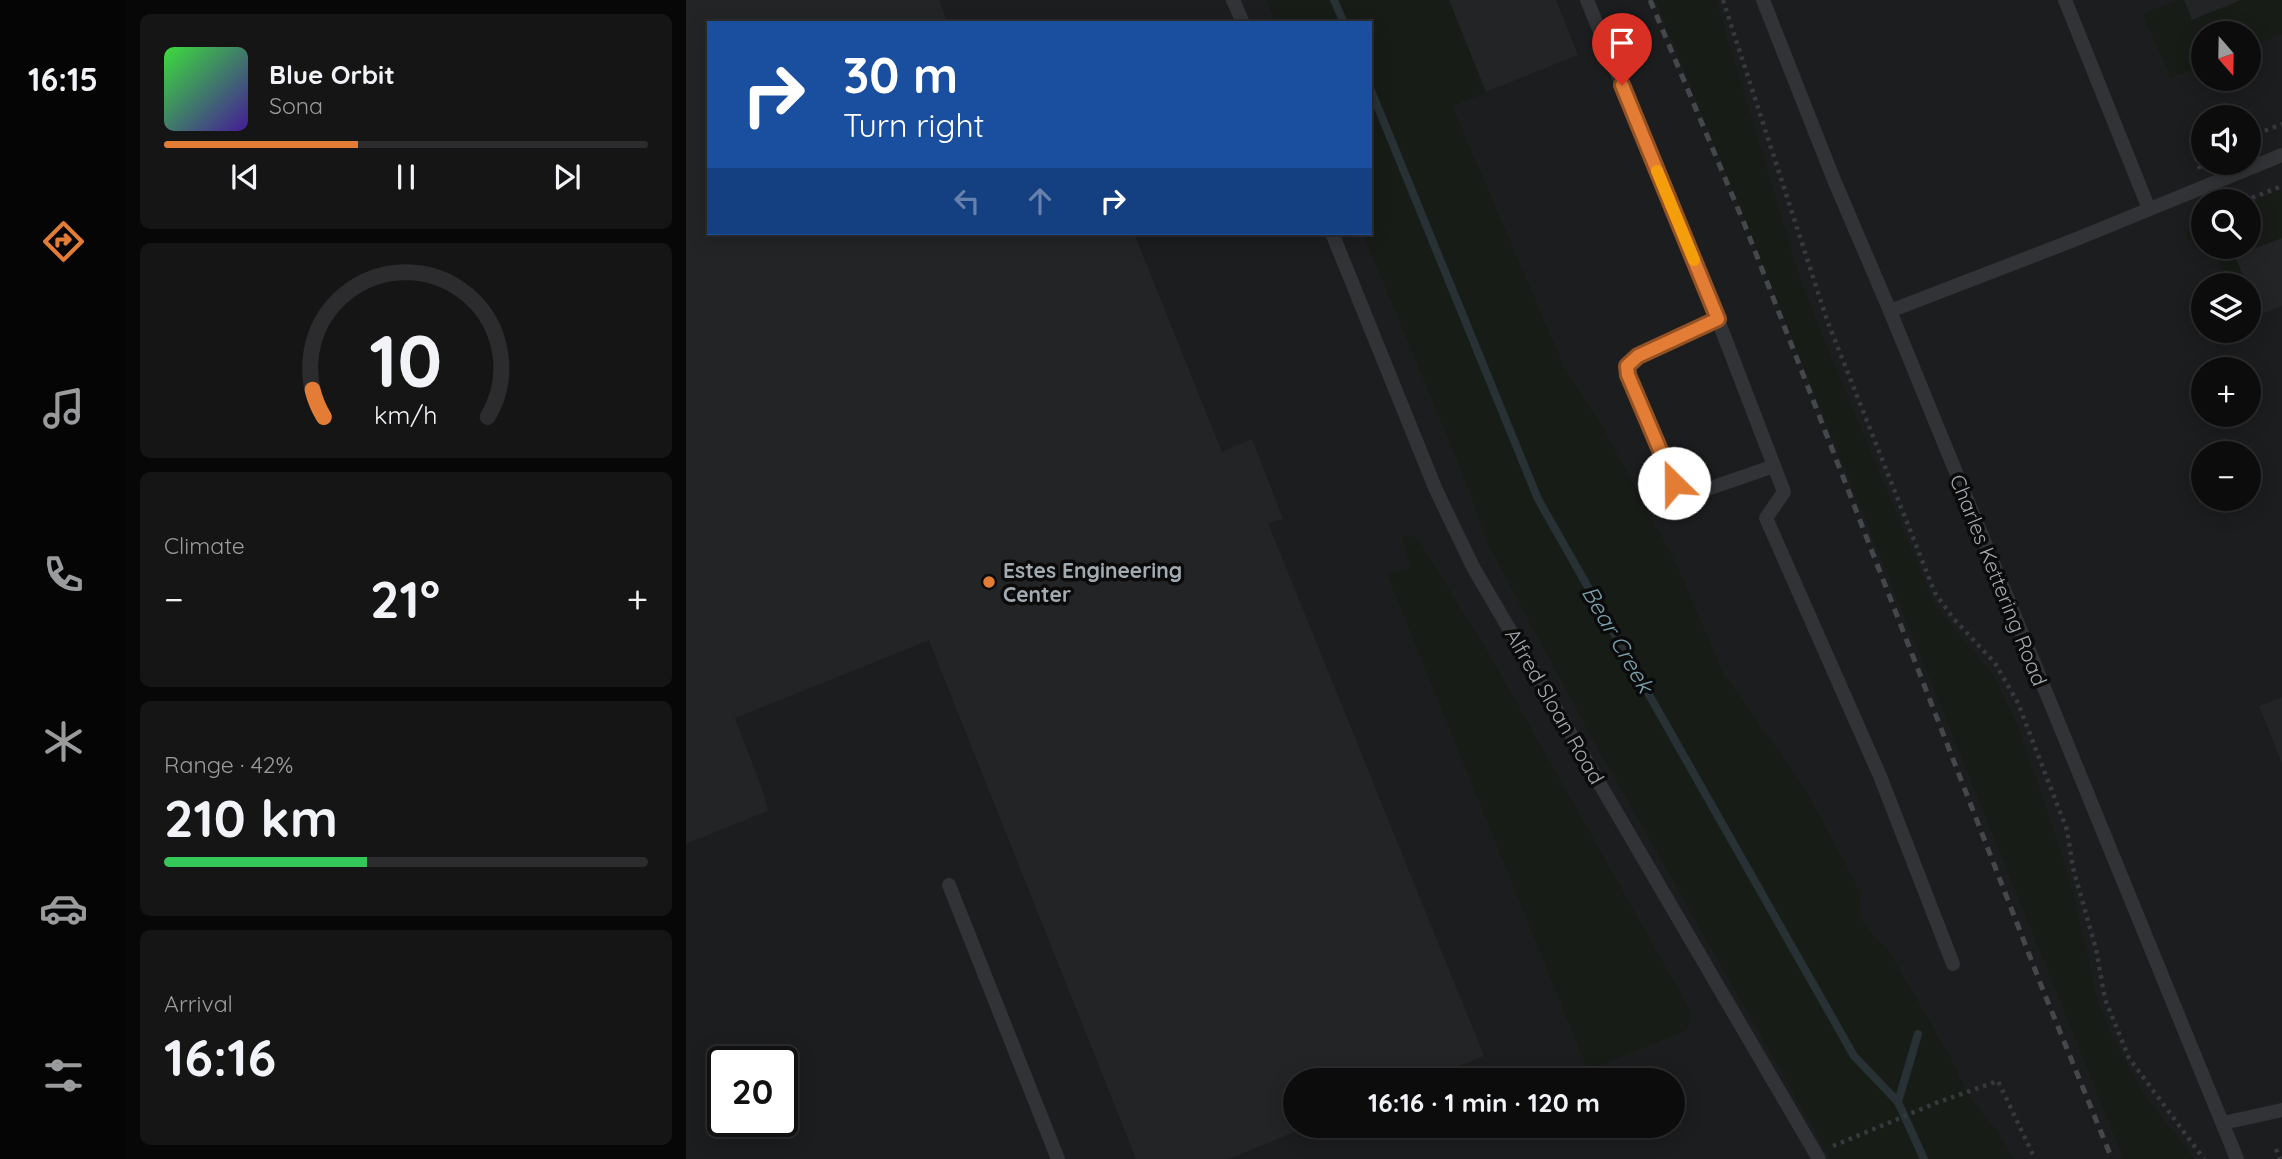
<!DOCTYPE html>
<html lang="en">
<head>
<meta charset="utf-8">
<style>
  body { margin:0; font-family:Quicksand,sans-serif; background:#151516; color:#f1f3f6; height:100vh; display:flex; flex-direction:column; font-size:26px; white-space:nowrap }
  * { box-sizing:border-box; margin:0 }
  p { font-size:23px; color:#9a9b9d }
  .icon { flex:none; width:38px; height:38px; fill:none; stroke:currentColor; stroke-width:2; stroke-linecap:round; stroke-linejoin:round }
  .map { position:relative; flex:1; overflow:hidden }
  .panel { display:flex; flex-direction:column; gap:14px; padding:14px; background:#070707; width:560px }
  .panel>* { flex:none }
  .top-card { position:absolute; left:21px; top:21px; width:665px; height:214px; border-radius:0px; box-shadow:0 4px 18px #0003,0 0 0 2px #2c2c2e; background:#1a4fa0; color:#fff; overflow:hidden }
  .needle { width:46px; rotate:160deg }
  .fabs { position:absolute; left:1505px; top:21px; display:grid; gap:14px }
  .fabs a { display:grid; place-items:center; width:70px; height:70px; border-radius:50%; background:#0c0c0d; box-shadow:0 4px 18px #0003,0 0 0 2px #2c2c2e; font-size:35px }
  .speed { position:absolute; left:21px; top:1046px; display:flex; gap:14px; font-size:35px; font-weight:700; text-align:center }
  .speed>* { display:grid; place-content:center; width:91px; height:91px; border-radius:50%; background:#0c0c0d; box-shadow:0 4px 18px #0003,0 0 0 2px #2c2c2e; line-height:1 }
  .speed .limit { border:4px solid #111; border-radius:10px; background:#fff; color:#111 }
  .pin { position:absolute; display:grid; place-items:center; width:60px; height:60px; color:#fff; margin:-72px -30px; border-radius:50% 50% 50% 0; rotate:-45deg; box-shadow:0 0 7px #0007 }
  .pin .icon { rotate:45deg }
  .me { position:absolute; width:77px; margin:-38px; rotate:337deg; stroke-linejoin:round; filter:drop-shadow(0 0 5px #0008) }
  .turn { display:flex; align-items:center; gap:24px; height:147px; padding:0 21px; font-size:32px }
  .turn .icon { width:91px; height:91px; stroke-width:2.5 }
  .turn b { display:block; font-size:49px; line-height:60px }
  .lanes { display:flex; align-items:center; height:66px; padding:0 21px; background:#0003; justify-content:center; gap:35px; direction:ltr }
  .lanes .off { opacity:.35 }
  .big { font-size:52px; font-weight:800; line-height:1.1 }
  .panel .tile { flex:1; display:flex; flex-direction:column; justify-content:center; gap:10px; min-width:0; padding:0 24px; border-radius:10px; background:#151516 }
  .panel .dial { align-items:center; gap:0 }
  .dial svg { height:182px; overflow:visible; fill:none; stroke:#2c2c2e; stroke-width:7; stroke-linecap:round; text-anchor:middle }
  .dial text { fill:#f1f3f6; stroke:none }
  .song { display:flex; align-items:center; gap:21px }
  .cover { width:84px; height:84px; border-radius:10px; background:linear-gradient(135deg,hsl(120 70% 55%),hsl(260 70% 35%)) }
  .played { height:7px; border-radius:4px; background:linear-gradient(90deg,#e37d36 40%,#2c2c2e 40%) }
  .keys { display:flex; justify-content:space-around; direction:ltr }
  .heat { display:flex; justify-content:space-between; align-items:center; font-size:38px; direction:ltr }
  .charge { height:10px; border-radius:5px; background:linear-gradient(90deg,#34c759 42%,#2c2c2e 0) }
  .trip { position:absolute; left:597px; top:1068px; width:402px; height:70px; border-radius:35px; background:#0c0c0d; box-shadow:0 4px 18px #0003,0 0 0 2px #2c2c2e; font-weight:800; line-height:70px; text-align:center }
  main { display:flex; flex:1; min-height:0 }
  .dock { display:flex; flex-direction:column; width:126px; justify-content:space-around; align-items:center; background:#050505; color:#9a9b9d }
  .dock .icon { width:49px; height:49px }
  .dock .active { color:#e37d36 }
  .dock b { font-size:32px; color:#f1f3f6 }
  .map>svg:first-child { display:block }
</style>
</head>
<body>
<main>
<nav class="dock">
<b>16:15</b>
<svg class="icon active" aria-label="directions" viewBox="0 0 24 24"><path d="M12 3l9 9-9 9-9-9zM9 14v-3h6M13 9l2 2-2 2"/></svg>
<svg class="icon" aria-label="music" viewBox="0 0 24 24"><path d="M9 18V5l10-2v13"/><circle cx="6" cy="18" r="3"/><circle cx="16" cy="16" r="3"/></svg>
<svg class="icon" aria-label="phone" viewBox="0 0 24 24"><path d="M5 4h4l2 5-3 2q2 4 5 5l2-3 5 2v4C11 20 4 13 5 4z"/></svg>
<svg class="icon" aria-label="climate" viewBox="0 0 24 24"><path d="M12 3v18M4 7l16 10M4 17L20 7"/></svg>
<svg class="icon" aria-label="car" viewBox="0 0 24 24"><path d="M5 17H2v-5l4-1 3-4h7l3 4 3 1v5h-3M9 17h6M6 11h13"/><circle cx="7" cy="17" r="2"/><circle cx="17" cy="17" r="2"/></svg>
<svg class="icon" aria-label="filters" viewBox="0 0 24 24"><path d="M4 7h16M4 17h16"/><circle cx="9" cy="7" r="2"/><circle cx="15" cy="17" r="2"/></svg>
</nav>
<section class="panel">
<div class="tile">
<div class="song"><i class="cover"></i><div><b>Blue Orbit</b><p>Sona</p></div></div>
<div class="played"></div>
<div class="keys"><svg class="icon" aria-label="previous" viewBox="0 0 24 24"><path d="M18 5L8 12l10 7zM5 5v14"/></svg><svg class="icon" aria-label="pause" viewBox="0 0 24 24"><path d="M8 5v14M16 5v14"/></svg><svg class="icon" aria-label="next" viewBox="0 0 24 24"><path d="M6 5l10 7-10 7zM19 5v14"/></svg></div>
</div>
<div class="tile dial"><svg viewBox="0 0 100 80">
<path d="M14 69A42 42 0 1 1 86 69"/>
<path d="M14 69A42 42 0 0 1 9 57" stroke="#e37d36"/>
<text x="50" y="56" font-size="32" font-weight="700">10</text>
<text x="50" y="72" font-size="11">km/h</text>
</svg></div>
<div class="tile"><p>Climate</p>
<div class="heat"><a>−</a><b class="big">21°</b><a>+</a></div>
</div>
<div class="tile"><p>Range · 42%</p><b class="big">210 km</b><div class="charge"></div></div>
<div class="tile"><p>Arrival</p><b class="big">16:16</b></div>
</section>
<div class="map">
<svg width="1596" height="1159" viewBox="0 0 1596 1159">
  <rect width="100%" height="100%" fill="#101011"/>
  <path fill="#1c1d1e" fill-rule="evenodd" d="M0 0H1596V1159H0ZM23 23H684V233H23ZM1517 33H1563V79H1517ZM1517 117H1563V163H1517ZM1517 201H1563V247H1517ZM1517 285H1563V331H1517ZM1517 369H1563V415H1517ZM1517 453H1563V499H1517ZM37 1062H96V1122H37ZM609 1080H987V1125H609Z"/>
  <path fill="#171c17" d="M581 0H763L800 92 766 106 878 367 918 430 989 562 1038 675 1118 787 1174 892 1173 917 1190 940 1202 950 1264 1057 1282 1095 1310 1130 1328 1159H1145L904 734 803 546 775 469 677 233H684V23H590Z
    M970 0H1030L1114 279 1144 355 1249 606 1307 675 1332 726 1375 852 1387 894 1412 1002 1427 1039 1459 1096 1508 1159H1438Z
    M1492 0H1498L1506 20 1555 0H1596V34L1563 47V33H1517V65L1485 78 1457 14Z
    M1596 190V238L1561 285H1543L1529 253 1501 238 1502 227 1513 217 1517 216V247H1563V203Z
    M727 536 738 549 804 656 1005 1012 1001 1030 902 1070 701 574 725 568 716 537Z"/>
  <g fill="none" stroke-linecap="round" stroke-linejoin="round">
    <path stroke="#283134" stroke-width="8" d="M648 0 658 23
      M684 88 852 499 1168 1056 1212 1102 1238 1159
      M1212 1102 1232 1034"/>
  </g>
  <path fill="#232425" d="M0 0H253L262 23H23V233H448L536 452 566 439 597 519 582 523 798 1056 739 1080H609V1125H626L542 1159H450L243 640 49 718 76 789 82 811 0 844Z
    M763 0H870L892 55 800 92Z
    M1498 0H1555L1506 20Z
    M1596 238V306L1573 315 1549 256Z
    M1596 697V763L1573 706Z"/>
  <g fill="none" stroke-linecap="round" stroke-linejoin="round">
    <path stroke="#373a3d" stroke-width="4.5" stroke-dasharray="3.5 5" stroke-linecap="butt" d="M1037 0 1141 320 1249 593 1267 618 1309 663 1332 703 1381 830 1387 868 1410 949 1419 999 1443 1058 1518 1159
      M1563 137 1596 124
      M1514 169 1510 158 1517 155
      M1558 201 1596 186
      M1147 1146 1250 1103 1312 1081 1349 1159
      M1590 1149 1594 1159"/>
    <path stroke="#313336" stroke-width="14" d="M547 0 557 23
      M901 0 1027 307 1098 492 1080 518 1194 776 1267 964
      M1077 0 1148 180 1204 311 1551 1159
      M1379 0 1463 209
      M646 233 750 490 787 567 1133 1159
      M1204 311 1393 238 1596 155
      M1032 319 952 356 941 366 942 375 987 483 998 492 1010 493 1088 466
      M263 885 372 1159
      M1537 1123 1596 1110"/>
    <path stroke="#45484b" stroke-width="5" stroke-dasharray="9 7" stroke-linecap="butt" d="M964 0 1058 223 1357 990 1426 1159"/>
  </g>
  <g fill="none" stroke-linecap="round" stroke-linejoin="round">
    <g stroke="#945123" stroke-width="18">
      <path id="route" d="M936 85 1032 319 952 356 941 366 942 375 988 483"/>
    </g>
    <use href="#route" stroke="#e37d36" stroke-width="12"/>
    <path stroke="#f59e0b" stroke-width="12" d="M971 171 1008 260"/>
  </g>
  <circle fill="#e37d36" stroke="#0b0b0c" stroke-width="2.5" cx="303" cy="582" r="7"/>
  <g text-anchor="middle" dominant-baseline="central" stroke-width="7" stroke-linejoin="round" paint-order="stroke">
    <g font-size="21" font-weight="bold" fill="#a2abb1" stroke="#0b0b0c" text-anchor="start">
      <text x="317" y="570">Estes Engineering<tspan x="317" dy="24">Center</tspan></text>
    </g>
    <g font-size="21" fill="#a2abb1" stroke="#0b0b0c">
      <text transform="translate(1313 580) rotate(68)">Charles Kettering Road</text>
      <text transform="translate(869 706) rotate(60)">Alfred Sloan Road</text>
    </g>
    <g font-size="23" font-style="italic" fill="#7ba0aa" stroke="#0b0b0c">
      <text transform="translate(932 639) rotate(60)">Bear Creek</text>
    </g>
  </g>
</svg>
<div class="fabs">
<a><svg class="needle" viewBox="-14 -14 28 28"><path d="M0-13l5 13h-10z" fill="#e53935"/><path d="M0 13l5-13h-10z" fill="#9a9b9d"/></svg></a>
<a><svg class="icon" aria-label="sound" viewBox="0 0 24 24"><path d="M4 9h4l5-4v14l-5-4H4zM17 9q2 3 0 6"/></svg></a>
<a><svg class="icon" aria-label="search" viewBox="0 0 24 24"><circle cx="10" cy="10" r="6"/><path d="M15 15l6 6"/></svg></a>
<a><svg class="icon" aria-label="layers" viewBox="0 0 24 24"><path d="M12 4l9 5-9 5-9-5zM3 14l9 5 9-5"/></svg></a>
<a>+</a>
<a>−</a>
</div>
<div class="speed"><div class="limit">20</div></div>
<div class="pin" style="left:936px;top:85px;background:#d93025"><svg class="icon" aria-label="arrive" viewBox="0 0 24 24"><path d="M6 21V4h12l-3 4 3 4H6"/></svg></div>
<svg class="me" style="left:988px;top:483px" viewBox="-20 -20 40 40"><circle r="19" fill="#fff"/><path d="M0-13L10 11 0 6-10 11z" fill="#e37d36"/></svg>
<div class="trip">16:16 · 1 min · 120 m</div>
<div class="top-card">
<div class="turn"><svg class="icon" aria-label="right" viewBox="0 0 24 24"><path d="M7 20v-9h11M14 6l5 5-5 5"/></svg><div><b>30 m</b>Turn right</div></div>
<div class="lanes"><svg class="icon off" aria-label="left" viewBox="0 0 24 24"><path d="M17 20v-9H6M10 6l-5 5 5 5"/></svg><svg class="icon off" aria-label="ahead" viewBox="0 0 24 24"><path d="M12 20V5M6 11l6-6 6 6"/></svg><svg class="icon" aria-label="right" viewBox="0 0 24 24"><path d="M7 20v-9h11M14 6l5 5-5 5"/></svg></div>
</div>
</div>
</main>
</body>
</html>
